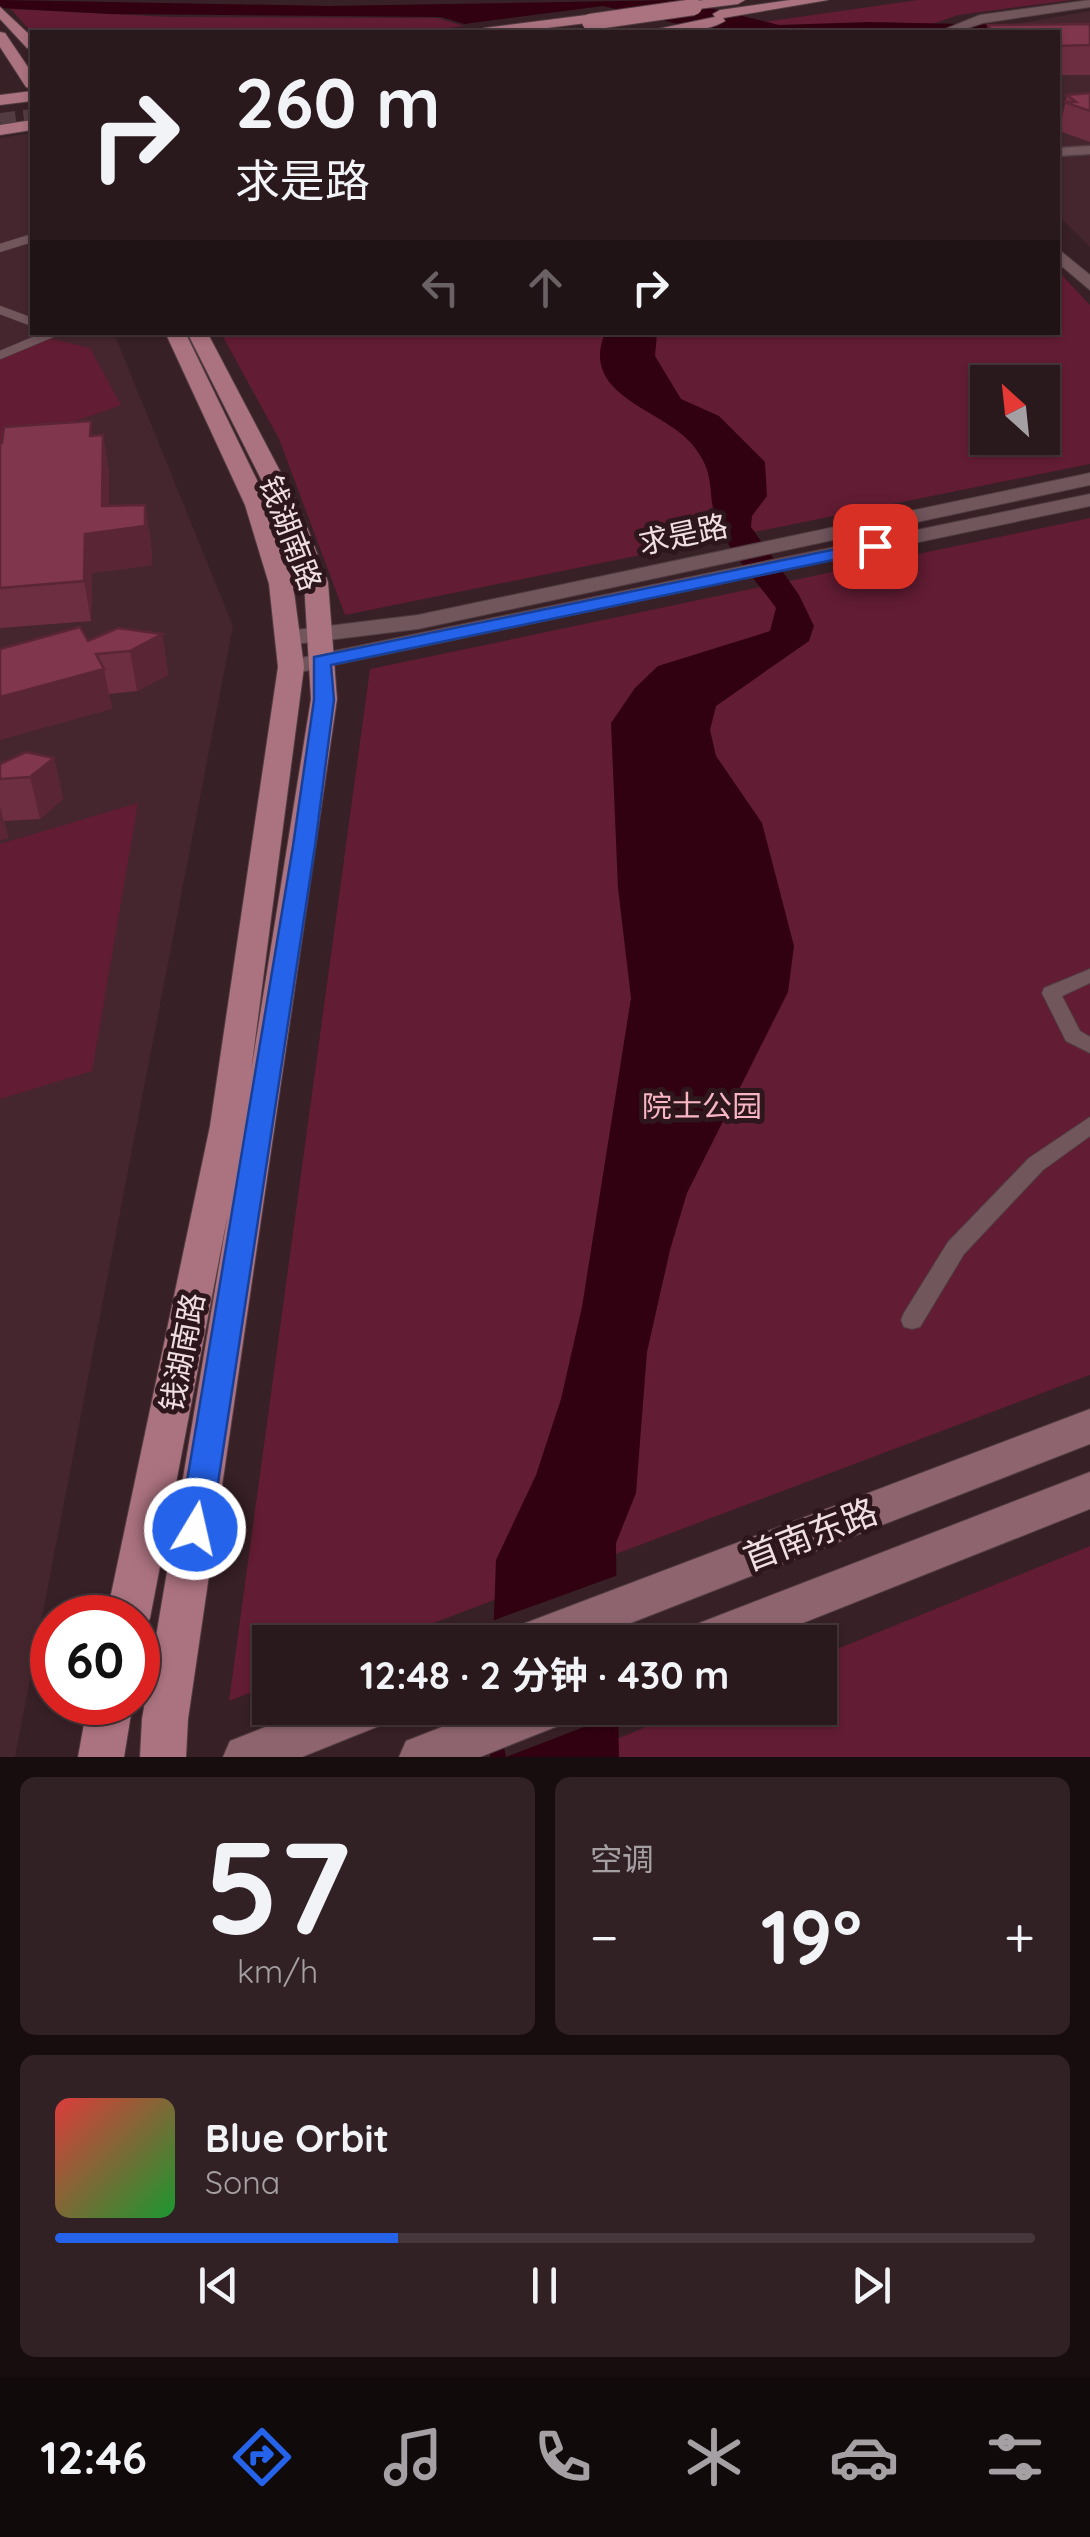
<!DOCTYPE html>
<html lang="zh">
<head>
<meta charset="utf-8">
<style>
  body { margin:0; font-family:Quicksand,"Noto Sans SC",sans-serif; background:#312125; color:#f1f3f6; height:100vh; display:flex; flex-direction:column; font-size:38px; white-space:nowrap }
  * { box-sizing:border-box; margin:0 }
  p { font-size:32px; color:#a5a0a3 }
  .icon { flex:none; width:55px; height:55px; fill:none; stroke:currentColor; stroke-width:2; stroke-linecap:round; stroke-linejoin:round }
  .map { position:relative; height:1757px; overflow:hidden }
  .panel { display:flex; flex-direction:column; gap:20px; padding:20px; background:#170d0f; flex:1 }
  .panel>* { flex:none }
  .banner { position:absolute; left:30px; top:30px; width:1030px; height:305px; border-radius:0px; box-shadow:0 2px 8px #0004,0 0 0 2px #45373b; background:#29181c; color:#f1f3f6; overflow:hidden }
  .needle { width:65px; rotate:333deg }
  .controls { position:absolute; left:970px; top:365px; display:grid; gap:20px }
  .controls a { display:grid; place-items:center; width:90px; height:90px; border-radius:0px; background:#29181c; box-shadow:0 2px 8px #0004,0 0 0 2px #45373b; font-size:50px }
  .speed { position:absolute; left:30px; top:1595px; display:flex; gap:20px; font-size:50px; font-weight:700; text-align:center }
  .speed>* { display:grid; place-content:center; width:130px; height:130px; border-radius:50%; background:#29181c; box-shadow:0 2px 8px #0004,0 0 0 2px #45373b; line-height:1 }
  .speed .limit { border:15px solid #d22; background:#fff; color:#111 }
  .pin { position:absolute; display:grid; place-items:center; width:85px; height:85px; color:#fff; margin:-42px; border-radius:20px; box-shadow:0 5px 15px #0006 }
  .me { position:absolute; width:110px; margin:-55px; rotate:9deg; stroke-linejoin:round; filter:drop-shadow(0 0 8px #0008) }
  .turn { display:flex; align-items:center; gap:35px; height:210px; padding:0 40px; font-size:45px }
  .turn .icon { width:130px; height:130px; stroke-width:2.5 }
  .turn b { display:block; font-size:70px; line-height:85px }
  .lanes { display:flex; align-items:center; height:95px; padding:0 40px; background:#0003; justify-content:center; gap:50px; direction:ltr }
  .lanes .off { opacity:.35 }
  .big { font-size:75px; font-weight:700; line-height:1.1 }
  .panel .tile { flex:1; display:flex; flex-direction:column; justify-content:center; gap:15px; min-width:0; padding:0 35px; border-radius:15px; background:#312125 }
  .panel .dial { align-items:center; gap:0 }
  .dial b { font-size:130px; line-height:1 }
  .song { display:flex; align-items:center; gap:30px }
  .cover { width:120px; height:120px; border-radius:15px; background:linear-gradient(135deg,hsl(0 70% 55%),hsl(130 70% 35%)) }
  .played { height:10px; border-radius:5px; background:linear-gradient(90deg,#2563eb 35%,#45373b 35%) }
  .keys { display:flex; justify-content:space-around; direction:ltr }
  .heat { display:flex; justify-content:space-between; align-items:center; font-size:55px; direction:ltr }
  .panel .tiles { flex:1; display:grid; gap:20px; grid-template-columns:1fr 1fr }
  .tile:last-child { grid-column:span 2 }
  .trip { position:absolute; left:252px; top:1625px; width:585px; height:100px; border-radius:0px; background:#29181c; box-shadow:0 2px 8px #0004,0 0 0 2px #45373b; font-weight:700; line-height:100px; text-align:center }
  .tab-bar { display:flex; height:160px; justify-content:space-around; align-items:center; background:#100a0b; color:#a5a0a3 }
  .tab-bar .icon { width:70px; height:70px }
  .tab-bar .active { color:#2563eb }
  .tab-bar b { font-size:45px; color:#f1f3f6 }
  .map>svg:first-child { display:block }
</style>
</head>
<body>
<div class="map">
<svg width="1090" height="1757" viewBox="0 0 1090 1757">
  <rect width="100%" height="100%" fill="#372026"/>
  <path fill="#45262e" d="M1090 11V247L1058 215V32H987L999 27Z
    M32 133V332L114 333 233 626 15 1757H0V138Z"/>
  <path fill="#621c33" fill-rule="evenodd" d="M918 0H1072L958 15 910 32H694Z
    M11 9 170 17 437 18 464 26 419 32 32 33Z
    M1058 271 1090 305V464L345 615 279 439 221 333 1058 332ZM988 382H1042V438H988Z
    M49 338 90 348 121 405 0 448V358Z
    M1090 518V1375L383 1642H270V1685L229 1701 370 669Z
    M138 803 92 1071 0 1099V844Z
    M1090 1546V1757H572L693 1708H820V1656Z"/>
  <path fill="#310011" d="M0 0 330 6 677 0 779 25 870 22 1090 27V41L1058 32H712L603 6 464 24 441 17 111 14 0 8Z
    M605 333H657L655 356 681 399 719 416 765 462 767 496 752 516 751 527 799 595 814 626 809 641 716 706 710 730 716 756 762 823 794 946 788 992 687 1193 670 1250 647 1352 636 1493 616 1543 617 1642H493L496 1560 536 1475 561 1399 582 1307 631 998 618 888 611 723 635 688 658 666 770 631 776 608C758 583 732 555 719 527 704 493 720 476 690 442 661 409 579 395 605 333Z
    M491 1708H618L619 1757H490Z"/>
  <path fill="#372026" d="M621 1574 622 1642H488L489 1622Z
    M496 1708H623V1712L506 1757Z"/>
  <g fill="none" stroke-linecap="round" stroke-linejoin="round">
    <path stroke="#533c42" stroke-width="16" stroke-dasharray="16 8" stroke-linecap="butt" d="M0 121 32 117"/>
    <g stroke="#503c42" stroke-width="9">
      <path id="service" d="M0 248 32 238
        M0 310 32 322
        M0 355 55 332"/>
    </g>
    <g stroke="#503c42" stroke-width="2">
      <path id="pedestrian" d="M1090 969V983L1062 996 1080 1031 1090 1037V1053L1066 1041 1042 993 1044 988Z
        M1090 1117V1136L1043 1170 964 1254 920 1327 912 1329 904 1327 901 1320 904 1313 948 1242 1029 1158Z"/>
    </g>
    <g stroke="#503c42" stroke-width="3">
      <path id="minor" d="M1090 146V154L1058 156V148Z"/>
    </g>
    <g stroke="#503c42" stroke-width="2">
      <path id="tertiary" d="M1090 0V7L983 23 956 32H938L980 15Z
        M1058 249 1090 275V290L1058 263Z
        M1090 473V485L418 629 287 645 275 638 287 631 418 615Z
        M1090 494V506L291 674 279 667 291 660Z"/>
    </g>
    <g stroke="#503c42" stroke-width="2">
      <path id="secondary" d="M1090 1409V1444L582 1642H508L515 1627Z
        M1090 1472V1509L755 1642H682L689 1627Z
        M313 1708H391L384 1724 302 1757H223L230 1741Z
        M491 1708H570L563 1724 480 1757H399L406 1741Z"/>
    </g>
    <g stroke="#503c42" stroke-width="2">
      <path id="primary" d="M704 0H745L738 4 515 32H477L484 28Z
        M790 0H828L723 18 725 21C704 34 667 33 643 32L715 17 713 14 720 10Z
        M0 7 32 37V49L27 48 0 19Z
        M0 32 5 33 32 73V89L26 87 0 47Z
        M32 91V101L0 105V95Z
        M32 120V130L0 135V125Z
        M165 332H185L269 505 293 584 304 667 251 1071 311 699 304 582 277 511 187 332H207L301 511 328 582 337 699 188 1719 186 1757H140L142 1719 228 1213 150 1618 143 1633 138 1635V1618H106L210 1126 278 667 269 584 245 505Z
        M88 1702H133L124 1757H78Z"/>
    </g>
    <use href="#service" stroke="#71565c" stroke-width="8"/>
    <use href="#pedestrian" fill="#71565c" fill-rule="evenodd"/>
    <use href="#minor" fill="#71565c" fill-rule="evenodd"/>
    <use href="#tertiary" fill="#71565c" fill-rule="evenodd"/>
    <use href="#secondary" fill="#8e646e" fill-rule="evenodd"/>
    <use href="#primary" fill="#ab727f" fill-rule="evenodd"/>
    <g stroke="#503c42" stroke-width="18" stroke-linecap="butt">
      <path id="primary-bridge" d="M590 22 694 7"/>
    </g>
    <use href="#primary-bridge" stroke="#ab727f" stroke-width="16"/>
  </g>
  <path fill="#6e2e41" d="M1090 24V75H1058V32H986L988 25Z
    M1090 93V142L1059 131 1067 95Z
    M103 435 109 473V506L145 505 151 544 152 565 92 573 91 621 0 628V443Z
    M162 634 168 675 137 691 109 694 112 709 88 641Z
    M54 758 63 799 40 819 4 821 8 838 0 840V764Z"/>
  <path fill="#5a2635" d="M103 435 109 473V531L145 505 151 544 152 565 92 573 91 621 84 581 85 534 102 506Z
    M162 634 168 675 137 691 130 651Z
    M104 669 112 709 0 740V697Z
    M54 758 63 799 40 819 30 777Z
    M0 806 8 838 0 840Z"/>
  <path fill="#80364c" stroke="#5a2635" stroke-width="2.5" d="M1090 24V45L1058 46V32H992L988 25Z
    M1090 93V111L1064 102H1076L1067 95Z
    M91 421 90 436 103 435 102 506 145 505V526L85 534 84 581 0 588V443H2L4 427Z
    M80 627 88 641 118 628 162 634 130 651 96 654 104 669 0 697V649Z
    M26 752 54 758 30 777 0 779V764Z"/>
  <path fill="#2563eb" stroke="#184099" stroke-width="2.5" d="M875 541 881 542V550L331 665 334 700 315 846 211 1529 206 1539 195 1544 184 1539 179 1529 293 846 314 700V657Z"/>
  <g text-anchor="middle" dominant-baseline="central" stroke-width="10" stroke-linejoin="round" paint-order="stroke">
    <g font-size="30" fill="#efdee2" stroke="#2d171c">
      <text transform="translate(291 533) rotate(69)">钱湖南路</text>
      <text transform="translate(683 534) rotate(-12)">求是路</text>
      <text transform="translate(182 1352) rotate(-79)">钱湖南路</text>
    </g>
    <g font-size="30" fill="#f8b5c4" stroke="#2d171c">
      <text x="702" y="1106">院士公园</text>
    </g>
    <g font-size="35" fill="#efdee2" stroke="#2d171c">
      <text transform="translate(810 1534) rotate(-21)">首南东路</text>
    </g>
  </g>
</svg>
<div class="controls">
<a><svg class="needle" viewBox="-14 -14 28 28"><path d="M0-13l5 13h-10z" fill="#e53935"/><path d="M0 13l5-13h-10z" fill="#a5a0a3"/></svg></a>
</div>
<div class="speed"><div class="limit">60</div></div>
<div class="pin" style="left:875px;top:546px;background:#d93025"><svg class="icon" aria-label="arrive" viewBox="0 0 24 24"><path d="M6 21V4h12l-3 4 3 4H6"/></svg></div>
<svg class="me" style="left:195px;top:1529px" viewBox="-20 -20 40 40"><circle r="17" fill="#2563eb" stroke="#fff" stroke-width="3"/><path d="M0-11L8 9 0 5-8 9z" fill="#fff"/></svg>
<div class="trip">12:48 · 2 分钟 · 430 m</div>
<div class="banner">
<div class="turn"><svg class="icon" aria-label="right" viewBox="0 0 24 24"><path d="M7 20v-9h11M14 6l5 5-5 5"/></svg><div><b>260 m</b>求是路</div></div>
<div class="lanes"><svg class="icon off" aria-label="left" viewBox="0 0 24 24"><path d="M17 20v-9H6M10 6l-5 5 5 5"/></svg><svg class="icon off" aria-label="ahead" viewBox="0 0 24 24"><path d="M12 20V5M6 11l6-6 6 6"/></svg><svg class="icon" aria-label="right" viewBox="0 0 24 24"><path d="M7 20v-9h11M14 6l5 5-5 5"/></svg></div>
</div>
</div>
<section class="panel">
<div class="tiles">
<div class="tile dial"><b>57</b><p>km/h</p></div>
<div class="tile"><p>空调</p>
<div class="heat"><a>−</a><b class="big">19°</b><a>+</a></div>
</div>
<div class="tile">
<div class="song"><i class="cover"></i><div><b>Blue Orbit</b><p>Sona</p></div></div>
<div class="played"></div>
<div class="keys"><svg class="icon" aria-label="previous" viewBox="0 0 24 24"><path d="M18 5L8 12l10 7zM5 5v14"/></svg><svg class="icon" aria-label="pause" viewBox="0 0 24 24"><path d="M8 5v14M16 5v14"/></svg><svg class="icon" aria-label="next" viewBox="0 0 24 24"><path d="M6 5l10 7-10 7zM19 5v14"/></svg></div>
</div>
</div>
</section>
<nav class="tab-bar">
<b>12:46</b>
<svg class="icon active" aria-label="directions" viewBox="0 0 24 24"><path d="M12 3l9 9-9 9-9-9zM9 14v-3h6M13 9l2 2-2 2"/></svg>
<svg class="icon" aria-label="music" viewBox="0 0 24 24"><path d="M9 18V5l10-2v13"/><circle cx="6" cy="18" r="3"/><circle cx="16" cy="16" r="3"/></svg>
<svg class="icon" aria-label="phone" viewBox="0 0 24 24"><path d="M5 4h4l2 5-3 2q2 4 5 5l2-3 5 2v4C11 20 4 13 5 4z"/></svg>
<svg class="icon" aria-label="climate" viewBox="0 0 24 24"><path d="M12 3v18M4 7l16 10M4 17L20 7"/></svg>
<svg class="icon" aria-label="car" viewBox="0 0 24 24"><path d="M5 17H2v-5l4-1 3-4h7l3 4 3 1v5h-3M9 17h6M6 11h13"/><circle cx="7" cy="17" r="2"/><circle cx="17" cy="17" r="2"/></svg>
<svg class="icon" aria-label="filters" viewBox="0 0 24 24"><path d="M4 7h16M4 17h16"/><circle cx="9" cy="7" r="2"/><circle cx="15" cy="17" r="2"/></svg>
</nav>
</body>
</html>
